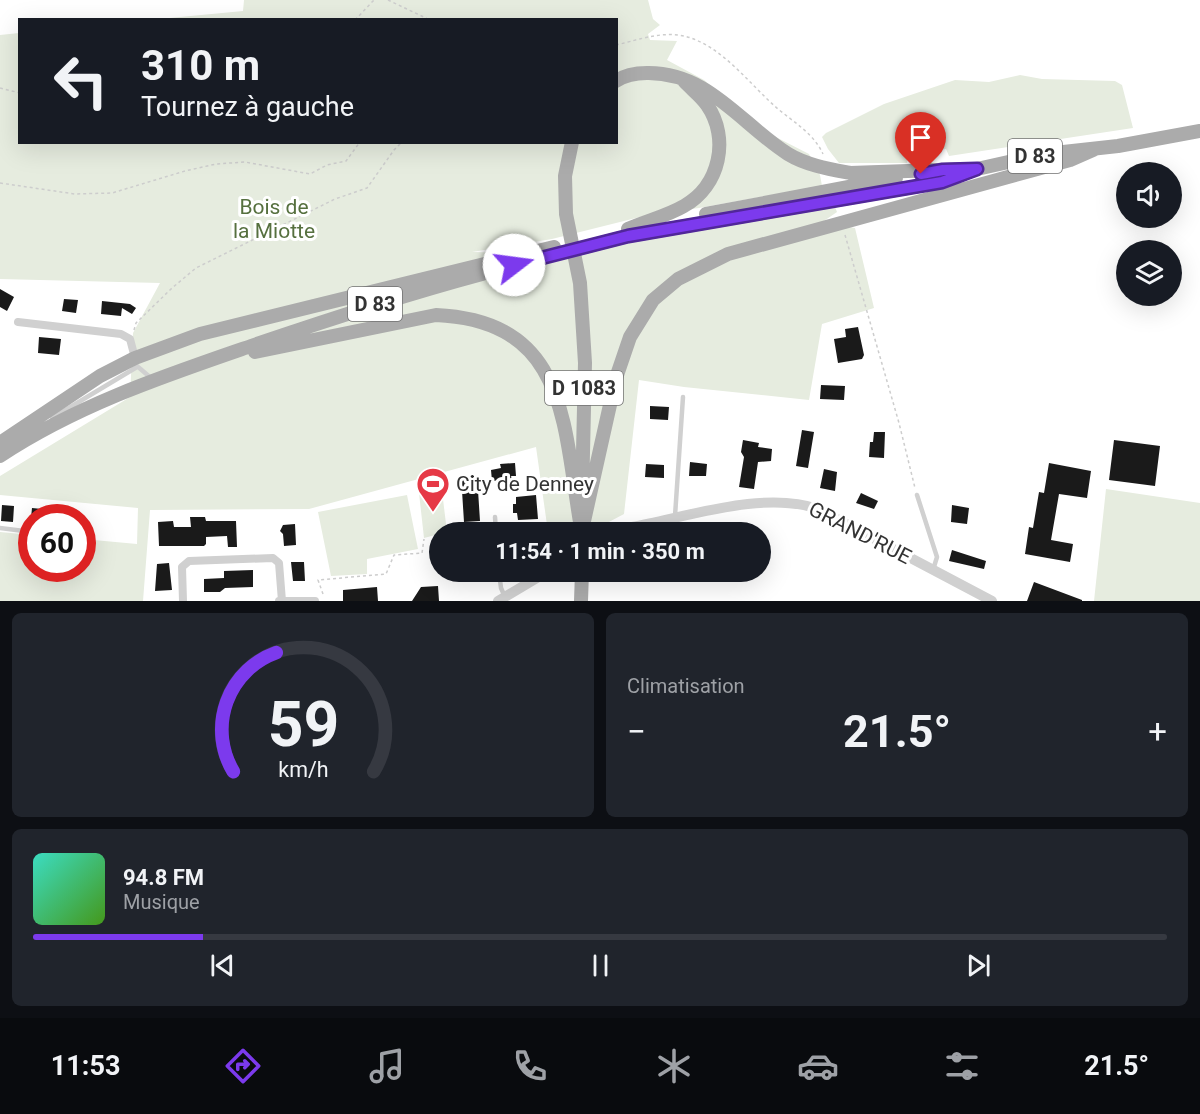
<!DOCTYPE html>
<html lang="fr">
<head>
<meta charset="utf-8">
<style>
  body { margin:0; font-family:Roboto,sans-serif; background:#20242c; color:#f1f3f6; height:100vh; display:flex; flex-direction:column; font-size:22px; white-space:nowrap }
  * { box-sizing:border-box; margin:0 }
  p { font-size:20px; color:#9ea1a6 }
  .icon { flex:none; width:33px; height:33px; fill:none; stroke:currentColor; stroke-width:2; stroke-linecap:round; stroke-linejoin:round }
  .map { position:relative; height:601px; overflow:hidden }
  .sheet { display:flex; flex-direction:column; gap:12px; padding:12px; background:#0d0f14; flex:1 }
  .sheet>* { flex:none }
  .banner { position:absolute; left:18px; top:18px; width:600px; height:126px; border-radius:0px; box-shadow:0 6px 24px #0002; background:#171b24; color:#f1f3f6; overflow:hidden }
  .controls { position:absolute; left:1116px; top:162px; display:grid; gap:12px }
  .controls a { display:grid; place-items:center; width:66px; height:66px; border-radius:50%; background:#171b24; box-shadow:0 6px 24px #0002; font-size:30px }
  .speed { position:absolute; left:18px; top:504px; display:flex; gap:12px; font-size:30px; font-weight:700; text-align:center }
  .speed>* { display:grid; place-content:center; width:78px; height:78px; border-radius:50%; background:#171b24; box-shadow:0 6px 24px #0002; line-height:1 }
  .speed .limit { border:9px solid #d22; background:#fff; color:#111 }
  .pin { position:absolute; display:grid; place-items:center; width:51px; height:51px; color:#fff; margin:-62px -26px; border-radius:50% 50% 50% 0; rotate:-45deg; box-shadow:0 0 6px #0007 }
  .pin .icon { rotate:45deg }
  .me { position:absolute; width:66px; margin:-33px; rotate:75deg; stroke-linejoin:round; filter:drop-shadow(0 0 4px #0008) }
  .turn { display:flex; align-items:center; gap:21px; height:126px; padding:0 24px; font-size:27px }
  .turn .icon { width:78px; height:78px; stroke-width:2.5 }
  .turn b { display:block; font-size:42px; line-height:51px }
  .big { font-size:45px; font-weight:700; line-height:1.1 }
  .sheet .tile { flex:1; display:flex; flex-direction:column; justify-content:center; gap:9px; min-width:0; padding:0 21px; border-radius:9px; background:#20242c }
  .sheet .dial { align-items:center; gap:0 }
  .dial svg { height:156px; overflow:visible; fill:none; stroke:#363941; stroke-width:7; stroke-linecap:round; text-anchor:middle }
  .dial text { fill:#f1f3f6; stroke:none }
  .song { display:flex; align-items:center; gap:18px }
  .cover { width:72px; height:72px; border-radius:9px; background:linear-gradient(135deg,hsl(170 70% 55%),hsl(100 70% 35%)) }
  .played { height:6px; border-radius:3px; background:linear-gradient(90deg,#7c3aed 15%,#363941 15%) }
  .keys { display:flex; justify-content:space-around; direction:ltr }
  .heat { display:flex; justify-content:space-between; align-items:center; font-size:33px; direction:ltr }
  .sheet .tiles { flex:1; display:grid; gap:12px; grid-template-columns:1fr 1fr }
  .tile:last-child { grid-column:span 2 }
  .trip { position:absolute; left:429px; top:522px; width:342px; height:60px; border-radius:30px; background:#171b24; box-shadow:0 6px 24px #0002; font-weight:700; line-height:60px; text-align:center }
  .dock { display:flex; height:96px; justify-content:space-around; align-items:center; background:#090b0e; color:#9ea1a6 }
  .dock .icon { width:42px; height:42px }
  .dock .selected { color:#7c3aed }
  .dock b { font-size:27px; color:#f1f3f6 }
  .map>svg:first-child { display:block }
</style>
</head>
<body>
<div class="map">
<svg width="1200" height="601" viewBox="0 0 1200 601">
  <rect width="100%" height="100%" fill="#fff"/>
  <path fill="#e6ecdf" d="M244 0H648L653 19 660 25 648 34 650 40 677 41 667 60 704 80 768 133 809 154 820 175 822 186 699 208 652 214 552 239 472 252 581 254 617 244 835 207 837 212 821 223 855 228 874 308 822 324 809 400 684 387 639 380 624 514 590 532H548L536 447 309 509 150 510 143 601H0V532L31 535 32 568H82L83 539 137 544 138 508 0 495V476L130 397 133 333 160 283 0 279V35L19 33 20 142H616V20L159 19 243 11Z
    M1020 75 1042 79 1115 81 1122 85 1133 128 949 156 946 149 926 152 920 146 908 154 907 163H839L828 149 822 137 826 133 884 104 955 80 989 82Z
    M1106 489 1200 503V601H1094Z
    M442 491 447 532 424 538 419 493Z
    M407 495 418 549 367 559V574L331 576 318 512Z"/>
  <path fill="#1a1a1a" d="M0 289 14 297 7 311 0 307Z
    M64 299 78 300 76 313 62 311Z
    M102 301 130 304 136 308 132 314 122 308 121 316 101 314Z
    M858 327 864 355 862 359 838 363 834 339 846 337 845 329Z
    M39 337 61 339 59 355 38 353Z
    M821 385 845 386 844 400 820 399Z
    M650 406 669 407 668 420 650 419Z
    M802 430 814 432 808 468 796 466Z
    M874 432H885L884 458 869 457 870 442H873Z
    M743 440 759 443 758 447 772 449 771 461 758 462 754 489 739 487 744 457 741 452Z
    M1114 440 1160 446 1155 486 1109 480Z
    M690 462 707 464 706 476H689Z
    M515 463 516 476H511L512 479 492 481 491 470 501 468 500 464Z
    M1049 463 1091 471 1087 498 1059 494 1051 540 1073 544 1070 562 1025 554 1029 527 1033 528 1039 492 1044 493Z
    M646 464 664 465V478L645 477Z
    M824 469 837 472 835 491 820 488Z
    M461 475H477L480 521 464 522Z
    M861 493 878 501 874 509 856 503Z
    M536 495 538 519 518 520 517 513H513V504H516V497Z
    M2 505 14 506 13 522 1 521Z
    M952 505 969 508 967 524 951 522Z
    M32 508 52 510 51 518H31Z
    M190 517H205L206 521H236L237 547H228L227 536 206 537V544L204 546H159L158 522 173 521 174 527H191Z
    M295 524 296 545 284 546 283 534 280 531 283 525Z
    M952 550 986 561 984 569 949 561Z
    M291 562H304L305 581H293Z
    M169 563 172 590 155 591 157 564Z
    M253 570V587L225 588 220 592H204V579L224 578V571Z
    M465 572H485L486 581 466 582Z
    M1034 582 1082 600V601H1027Z
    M438 586 439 601H412L421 587Z
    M377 587 378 601H343V590Z"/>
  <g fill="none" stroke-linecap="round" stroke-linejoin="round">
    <path stroke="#cdcdcd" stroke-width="1.5" stroke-dasharray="3 3" stroke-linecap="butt" d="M388 0 430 20
      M355 20 374 0
      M616 45C638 40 661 31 684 36 722 45 750 85 778 109 795 123 814 134 823 154
      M0 88 20 93
      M0 183 75 194 112 193 185 171 216 164 245 162 310 174 327 165 346 161 360 142
      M845 235 899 423 915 488
      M134 330 136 323 172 288 196 268 335 199 367 188 394 150 402 142
      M323 594 318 580 386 574 394 555 422 553 424 539"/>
    <path stroke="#d0d0d0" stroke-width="4.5" d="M137 366 151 378
      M52 418 137 367
      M917 495 937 557 933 570
      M675 516 683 397
      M495 517 496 532
      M0 528 32 532
      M499 572 501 588 505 597"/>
    <path stroke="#d0d0d0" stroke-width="8" d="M18 322 121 334 130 339 135 358
      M183 601 182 567 189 561 273 558 279 563 282 601
      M279 601H315"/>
    <path stroke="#d0d0d0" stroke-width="10" d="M614 532 632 527C687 517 764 490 818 509L992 601
      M498 601 547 572"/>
    <path stroke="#ababab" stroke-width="14" d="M616 81C625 75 637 73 647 73 708 72 741 124 788 154 806 165 829 169 850 173L966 169
      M572 142 565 176 566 214 580 283 585 363 582 497
      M706 214 896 178
      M628 229C646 221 667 216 684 206 720 186 730 138 707 105 701 96 691 89 684 81
      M585 247 628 236 942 182 977 169 1045 154 1118 146 1200 131
      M255 352 436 315C566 321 563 421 580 522
      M0 443 100 376 135 358 200 334 554 247
      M0 456C77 405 164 376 251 346 327 320 404 295 482 274
      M582 530 616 378 630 337 653 300 678 279 728 254 1070 160 1095 149
      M581 601 582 572"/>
    <path stroke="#ababab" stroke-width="14" d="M556 254 585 247"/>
  </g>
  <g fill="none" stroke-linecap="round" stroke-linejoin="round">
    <g stroke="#51269a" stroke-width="15">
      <path id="route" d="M514 265 628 236 942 182 977 169 943 170 921 174"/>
    </g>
    <use href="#route" stroke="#7c3aed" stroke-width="10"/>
  </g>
  <defs>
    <g id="stadium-pin" transform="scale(1.725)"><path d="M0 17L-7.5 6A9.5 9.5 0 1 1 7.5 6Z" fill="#e63946" stroke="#fff"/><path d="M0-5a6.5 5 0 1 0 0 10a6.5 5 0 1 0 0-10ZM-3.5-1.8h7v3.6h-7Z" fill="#fff"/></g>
  </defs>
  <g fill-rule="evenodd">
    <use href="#stadium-pin" x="433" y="484"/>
  </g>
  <g text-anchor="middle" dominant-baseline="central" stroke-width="6" stroke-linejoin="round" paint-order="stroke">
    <g fill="#fff" stroke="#707070" stroke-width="1.5">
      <rect x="1008" y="139" width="54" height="34" rx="4.5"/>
      <rect x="348" y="287" width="54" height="34" rx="4.5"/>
      <rect x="545" y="371" width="78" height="34" rx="4.5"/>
    </g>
    <g font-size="20" font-weight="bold" fill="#333">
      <text x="1035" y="156">D 83</text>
      <text x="375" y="304">D 83</text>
      <text x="584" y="388">D 1083</text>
    </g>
    <g font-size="21" fill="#56703f" stroke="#fff">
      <text x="274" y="207">Bois de<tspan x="274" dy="24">la Miotte</tspan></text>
    </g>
    <g font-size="21" fill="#333" stroke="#fff" text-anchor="start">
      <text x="456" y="484">City de Denney</text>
    </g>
    <g font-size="21" fill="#333" stroke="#fff">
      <text transform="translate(860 533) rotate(27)">GRAND'RUE</text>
    </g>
  </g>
</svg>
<div class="controls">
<a><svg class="icon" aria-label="sound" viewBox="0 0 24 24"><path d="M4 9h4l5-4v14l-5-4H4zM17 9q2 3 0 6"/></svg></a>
<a><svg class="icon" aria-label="layers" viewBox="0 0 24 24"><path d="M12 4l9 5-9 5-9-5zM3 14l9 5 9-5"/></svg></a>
</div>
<div class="speed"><div class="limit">60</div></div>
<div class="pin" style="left:921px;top:174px;background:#d93025"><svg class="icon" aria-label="arrive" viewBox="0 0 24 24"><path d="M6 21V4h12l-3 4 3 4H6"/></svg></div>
<svg class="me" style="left:514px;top:265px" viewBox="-20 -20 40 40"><circle r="19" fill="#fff"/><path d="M0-13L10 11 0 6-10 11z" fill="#7c3aed"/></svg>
<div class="trip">11:54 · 1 min · 350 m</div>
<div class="banner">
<div class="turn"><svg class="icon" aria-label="left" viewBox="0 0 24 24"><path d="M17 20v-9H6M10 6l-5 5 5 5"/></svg><div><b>310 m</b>Tournez à gauche</div></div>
</div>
</div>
<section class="sheet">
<div class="tiles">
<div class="tile dial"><svg viewBox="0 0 100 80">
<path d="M14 69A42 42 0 1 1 86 69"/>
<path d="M14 69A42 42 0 0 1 36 8" stroke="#7c3aed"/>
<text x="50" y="56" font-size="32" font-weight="700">59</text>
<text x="50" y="72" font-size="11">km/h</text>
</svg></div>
<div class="tile"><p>Climatisation</p>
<div class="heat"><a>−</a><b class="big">21.5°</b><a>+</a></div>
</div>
<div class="tile">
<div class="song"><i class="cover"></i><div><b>94.8 FM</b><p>Musique</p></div></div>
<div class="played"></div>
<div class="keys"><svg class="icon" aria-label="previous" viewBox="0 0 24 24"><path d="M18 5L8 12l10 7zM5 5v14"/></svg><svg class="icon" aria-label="pause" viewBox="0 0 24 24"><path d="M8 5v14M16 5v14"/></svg><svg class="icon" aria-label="next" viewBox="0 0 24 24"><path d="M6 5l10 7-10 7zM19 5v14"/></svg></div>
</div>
</div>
</section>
<nav class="dock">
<b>11:53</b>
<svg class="icon selected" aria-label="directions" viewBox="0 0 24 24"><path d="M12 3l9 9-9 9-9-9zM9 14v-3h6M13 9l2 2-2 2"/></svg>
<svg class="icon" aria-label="music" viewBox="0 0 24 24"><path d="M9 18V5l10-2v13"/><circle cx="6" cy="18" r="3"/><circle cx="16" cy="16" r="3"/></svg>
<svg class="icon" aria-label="phone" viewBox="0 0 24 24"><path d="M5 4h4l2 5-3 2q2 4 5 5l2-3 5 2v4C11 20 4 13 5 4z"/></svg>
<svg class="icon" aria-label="climate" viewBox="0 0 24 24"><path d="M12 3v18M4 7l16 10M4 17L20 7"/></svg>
<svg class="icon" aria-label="car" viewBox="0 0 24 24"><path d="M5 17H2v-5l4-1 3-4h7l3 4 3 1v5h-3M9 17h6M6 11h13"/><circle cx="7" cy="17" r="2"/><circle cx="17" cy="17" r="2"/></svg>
<svg class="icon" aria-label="filters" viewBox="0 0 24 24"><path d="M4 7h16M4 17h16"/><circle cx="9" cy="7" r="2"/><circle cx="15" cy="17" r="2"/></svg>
<b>21.5°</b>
</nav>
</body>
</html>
